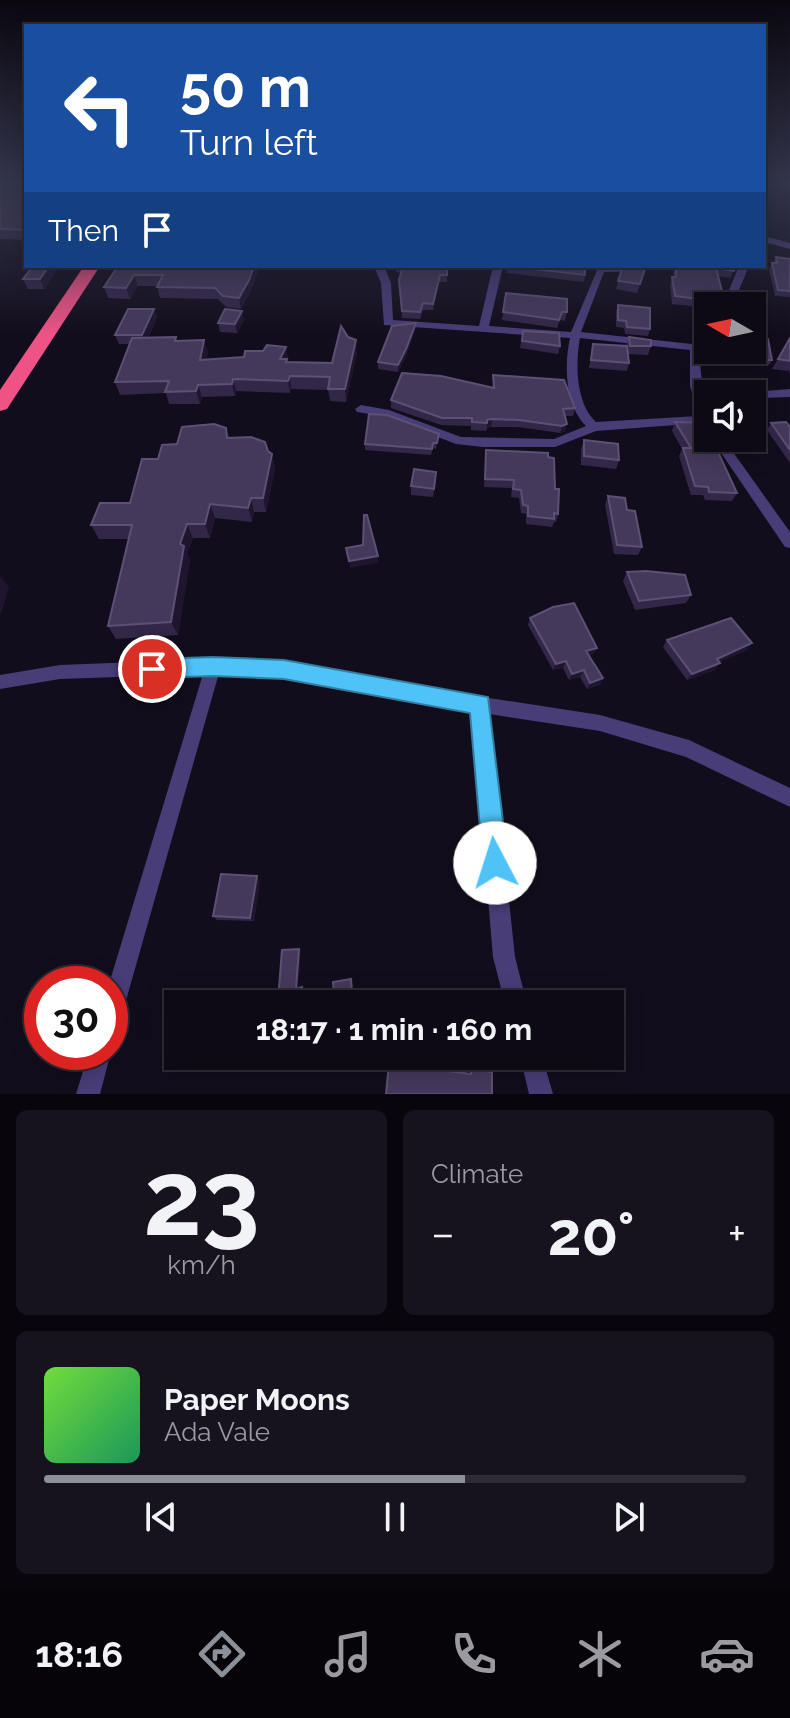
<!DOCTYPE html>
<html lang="en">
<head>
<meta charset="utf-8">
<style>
  body { margin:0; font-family:Raleway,sans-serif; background:#17131e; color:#f1f3f6; height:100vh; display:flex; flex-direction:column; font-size:30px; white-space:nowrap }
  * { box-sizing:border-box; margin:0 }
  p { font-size:26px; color:#9b9aa0 }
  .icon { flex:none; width:44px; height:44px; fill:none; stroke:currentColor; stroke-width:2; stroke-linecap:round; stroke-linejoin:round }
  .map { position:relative; height:1094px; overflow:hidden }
  .side { display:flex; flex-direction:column; gap:16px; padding:16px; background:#08060c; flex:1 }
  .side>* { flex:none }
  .top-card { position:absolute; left:24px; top:24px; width:742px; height:244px; border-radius:0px; box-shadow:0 4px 20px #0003,0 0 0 2px #2e2b34; background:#1a4fa0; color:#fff; overflow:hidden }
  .needle { width:52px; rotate:279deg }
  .tools { position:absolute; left:694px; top:292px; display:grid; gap:16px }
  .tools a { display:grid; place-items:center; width:72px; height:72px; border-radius:0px; background:#0e0a15; box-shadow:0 4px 20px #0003,0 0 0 2px #2e2b34; font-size:40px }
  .speed { position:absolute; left:24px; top:966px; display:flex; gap:16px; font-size:40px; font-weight:700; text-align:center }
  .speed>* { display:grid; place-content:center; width:104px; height:104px; border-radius:50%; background:#0e0a15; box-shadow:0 4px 20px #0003,0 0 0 2px #2e2b34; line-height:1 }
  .speed .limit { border:12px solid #d22; background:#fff; color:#111 }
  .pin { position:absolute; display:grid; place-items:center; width:68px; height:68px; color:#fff; margin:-34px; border:4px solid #fff; border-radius:50%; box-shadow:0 2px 8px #0007 }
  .me { position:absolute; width:88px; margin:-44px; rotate:355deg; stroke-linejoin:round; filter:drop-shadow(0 0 6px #0008) }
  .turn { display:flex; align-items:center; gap:28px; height:168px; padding:0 24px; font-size:36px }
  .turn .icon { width:104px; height:104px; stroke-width:2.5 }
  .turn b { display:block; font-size:56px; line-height:68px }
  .then { display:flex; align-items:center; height:76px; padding:0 24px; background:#0003; gap:16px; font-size:30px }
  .big { font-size:60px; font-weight:700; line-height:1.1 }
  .side .tile { flex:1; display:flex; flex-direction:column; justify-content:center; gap:12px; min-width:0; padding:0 28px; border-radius:12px; background:#17131e }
  .side .dial { align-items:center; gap:0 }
  .dial b { font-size:104px; line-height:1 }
  .song { display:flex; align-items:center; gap:24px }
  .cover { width:96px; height:96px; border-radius:12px; background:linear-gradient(135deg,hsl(100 70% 55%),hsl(150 70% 35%)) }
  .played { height:8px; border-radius:4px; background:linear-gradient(90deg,#8c9099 60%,#2e2b34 60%) }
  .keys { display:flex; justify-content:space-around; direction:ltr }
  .heat { display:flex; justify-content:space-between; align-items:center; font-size:44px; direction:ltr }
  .side .tiles { flex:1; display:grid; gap:16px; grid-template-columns:1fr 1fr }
  .tile:last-child { grid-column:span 2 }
  .trip { position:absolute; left:164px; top:990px; width:460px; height:80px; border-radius:0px; background:#0e0a15; box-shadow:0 4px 20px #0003,0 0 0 2px #2e2b34; font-weight:700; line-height:80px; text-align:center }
  .menu { display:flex; height:128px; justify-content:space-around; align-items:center; background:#060408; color:#9b9aa0 }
  .menu .icon { width:56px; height:56px }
  .menu .current { color:#8c9099 }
  .menu b { font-size:36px; color:#f1f3f6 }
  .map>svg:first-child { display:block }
</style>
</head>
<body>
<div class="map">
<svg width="790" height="1094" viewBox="0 0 790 1094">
  <rect width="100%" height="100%" fill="#120d1c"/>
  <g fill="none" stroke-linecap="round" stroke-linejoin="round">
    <path fill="#483d77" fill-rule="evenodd" d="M782 183H790V187Z
      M764 236 790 243V249L764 242Z
      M374 266H384L391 283 393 320 479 326 493 266H503L489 326 571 332 598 268 661 266 643 271 604 272 581 332 692 344 704 322 708 321C708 335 701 340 700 352 699 378 708 402 708 429L704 428 702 423 596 431 555 447H483L456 444 383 416 357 412 355 409 361 405 389 410 461 437 554 439 586 426C565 405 564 365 570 338L384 325 381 283ZM580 338 690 350V386L699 416 596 422C576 404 575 364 580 338Z
      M739 266H749L739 290 727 306H717L729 290Z
      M790 389V397L760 398 752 405 753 392Z
      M711 438H723L790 532V548L785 547Z
      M213 659 284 662 392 683 600 715 689 740 790 788V807L686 757 600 731 489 714 515 957 527 1004H505L493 957 472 711 392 699 284 676 219 673 121 1018 118 1026 110 1029 109 984 203 674 60 679 0 689V675L60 665Z
      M110 1049 111 1052 100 1094H76L89 1052H110Z
      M520 1056H542L553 1094H529Z"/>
    <path fill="#ef5386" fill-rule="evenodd" d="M84 266H100L7 409 0 411V390Z"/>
  </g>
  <path fill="#332748" d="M0 183H26V240L0 239Z
    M776 257 790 259V297L775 296 769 269Z
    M33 266H60L44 289H28L23 279Z
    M118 266H260L251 290 241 309 226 307 218 299 160 298 157 286H138L130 299 108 298 104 287Z
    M396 266H447V282H439L433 310H423L420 319 402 318 399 287 401 273 396 272Z
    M508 266 585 275 584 282 507 273Z
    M623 266H646L637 293 616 289Z
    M674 266H734L731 278 718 276V299L724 302 722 306H708V308L672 304 670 284 673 277Z
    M506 293 567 312 565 321 560 320 557 328 502 320Z
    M618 305 650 329 648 336 625 334 624 328 616 327V312Z
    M154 309 157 318 148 338 178 341 208 352 206 359 244 357 263 351 286 347 288 363H332L357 352 346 402 330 401 328 390 291 389 290 393 236 391 235 396 202 397 200 404H169L166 393 120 395 115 382 130 344H119L115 335Z
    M244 319 237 333 220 332 218 323Z
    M416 323 415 330 406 356 398 372 378 369V362Z
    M523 331 560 346 558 354 520 348Z
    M629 337 651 346 648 355 628 354 629 363 627 371 589 368 593 344 626 346Z
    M762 338 772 360 769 365 751 364 743 350H752Z
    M790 338V375L789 371 772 369Z
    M493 375 575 408 573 416H565V431L560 433 518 427H491L487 428 486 431 471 430V426L441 425 391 408V400L493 387Z
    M675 422 717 438 715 444 737 493 732 501 705 500 703 495H691L679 456 682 449 672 431Z
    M771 423 790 427V463L767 430Z
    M226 428 229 438 268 451 272 454 275 468 266 512H254L252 522 215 518 210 538H193L187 554 190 560 178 635 116 639 108 626 129 539H99L91 525 130 503 158 459 177 444Z
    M439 434 436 449 433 448 431 455 365 450V444Z
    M726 438H747L745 442 731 444Z
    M584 440 619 460 616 469 581 465V449Z
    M486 450 555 489 558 514 556 522H554L552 527 526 524V514L521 513 519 498 511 497 512 488 484 487Z
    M436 481 433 497 411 495V486Z
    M608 496 642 547 638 555 614 554 605 505Z
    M627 572 691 595 686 603 635 610 623 581Z
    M530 618 597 648 593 654 589 656 603 678 600 685 587 689 580 677 569 680 563 668 553 670 528 625Z
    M667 640 747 650 719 662 715 670 687 680 663 647Z
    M260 881 254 921 217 920 213 916Z"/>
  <path fill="#1f152f" d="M49 266H60L44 289 40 279Z
    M254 266H260L251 290 241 309 239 298Z
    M134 275 138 286 130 299 126 288Z
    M154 309 157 318 145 344 142 335Z
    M242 311 244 319 237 333 235 324Z
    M416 323 415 330 406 356 398 372V365Z
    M204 340 208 352 203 372 200 360Z
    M356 340 357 352 346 402 345 389Z
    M286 347 288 359 289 372 280 359Z
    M290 376 291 389 290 393 288 381Z
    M233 379 236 391 235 396 232 384Z
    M198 385 202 397 200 404 196 391Z
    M492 419 491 427 487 428V420Z
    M567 424 565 431 560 433 562 426Z
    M272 454 275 468 266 512 263 498Z
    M251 498 254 512 252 522 248 508Z
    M210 504 215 518 210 538 205 524Z
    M187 524 193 538 187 554 190 560 178 635 171 622 180 544Z
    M378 556V563L350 568 349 561Z
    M0 576 9 587 1 614 0 612Z
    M752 643 747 650 711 666 717 659Z
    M597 648 593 654 583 657 586 651Z
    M566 661 563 668 553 670 556 664Z
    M720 663 715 670 687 680 692 674Z
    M584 670 580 677 569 680 572 674Z
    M603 678 600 685 587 689 590 683Z
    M257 876 260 881 254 921 250 918Z
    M299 949 301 951 298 991 296 989Z"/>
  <path fill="#45395b" stroke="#5c5074" stroke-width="2" d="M0 183H26V230L0 229Z
    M776 257 790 259V291L778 290 772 263H777Z
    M33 266H49L40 279H23Z
    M118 266H254L249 280 239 298 223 296 215 288 157 287 163 275H134L126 288 104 287Z
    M397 266H447V275H440L433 304 423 303 420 312 402 311 399 280 403 266Z
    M508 266H585V275Z
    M623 266H646L640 284 618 281Z
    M676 266H734V271L716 268 722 291 717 299 724 302 675 296 672 277H676Z
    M506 293 567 299V312H562L559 320 503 312Z
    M734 300 745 302 744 306H730L729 304Z
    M618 305 650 308V329L627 327 626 321 618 320Z
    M128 309H154L142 335H115Z
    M225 309 242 311 235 324 218 323Z
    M752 313 761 314 762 338 768 339 772 360H753L748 350H752Z
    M416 323 406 349 398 365 378 362 392 326Z
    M341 326 348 337 356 340 345 389H328L330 377 290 376 288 381 233 379 232 384 198 385 196 391 165 392 169 381 115 382 132 338 176 337 175 341 204 340 200 360 244 357 245 351H263L267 345 286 347 280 359H287L286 362 332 363Z
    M523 331 559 333 560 346 522 341Z
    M629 337 651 340V346H630Z
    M790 338V361L778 359Z
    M593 344 627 346 629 363 591 360Z
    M402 373 441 376 494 388 493 375 564 380 575 408 563 409 567 424 562 426 519 420 492 419 487 420V423L472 422V418H442L391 400Z
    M369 414 387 415 439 434 437 443H433L432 449 365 444Z
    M675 422 708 423V438H717L712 439 737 493 709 492 708 487 695 486 683 448H691Z
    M786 422 790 427V450L771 423Z
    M214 424 226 428 227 438 251 437 265 442 268 451 272 454 263 498H251L248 508 210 504 205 524H187L180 544 184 546 171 622 108 626 132 525H91L100 503H130L142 459H158L162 445 177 444 182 427Z
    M584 440 618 444 619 460 584 456Z
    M486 450 548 453V457L554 458 555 489H559L558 514 554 513V519L528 516V506L523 505 521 490 513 489 514 480 485 479Z
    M414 469 436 472 434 489 411 486Z
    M608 496 625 498 627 510 635 511 642 547 617 545Z
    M364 515H367L378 556 349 561 346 548 363 545Z
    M646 571 685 575 691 595 639 601 627 572Z
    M574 603 597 648 586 651 603 678 590 683 584 670 572 674 566 661 556 664 530 618 553 607Z
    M731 618 752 643 717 659 720 663 692 674 667 640Z
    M221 874 257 876 250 918 213 916Z
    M299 949 296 989 302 987 305 1004H281L279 988 282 950Z
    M351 979 353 1004H310L334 995 333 982Z
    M367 999H392V1004H367Z
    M289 1056H320L291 1068Z
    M389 1063 471 1074V1069L492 1072V1094H386Z"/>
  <linearGradient id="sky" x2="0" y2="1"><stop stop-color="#0a070f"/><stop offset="0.54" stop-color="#33354b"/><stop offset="1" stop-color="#33354b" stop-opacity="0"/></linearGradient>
  <rect width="790" height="336" fill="url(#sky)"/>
  <path fill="#4fc3f7" stroke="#337fa1" stroke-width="2" d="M213 657 284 660 488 697 508 863 504 872 495 875 486 872 483 863 470 713 284 679 213 676 152 678 145 675 142 669 145 662 152 659Z"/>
</svg>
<div class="tools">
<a><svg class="needle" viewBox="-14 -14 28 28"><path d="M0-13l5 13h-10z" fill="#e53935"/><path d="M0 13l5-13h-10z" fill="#9b9aa0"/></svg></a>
<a><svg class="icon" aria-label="sound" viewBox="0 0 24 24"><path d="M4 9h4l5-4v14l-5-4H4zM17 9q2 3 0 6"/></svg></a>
</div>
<div class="speed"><div class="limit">30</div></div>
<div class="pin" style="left:152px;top:669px;background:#d93025"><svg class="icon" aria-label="arrive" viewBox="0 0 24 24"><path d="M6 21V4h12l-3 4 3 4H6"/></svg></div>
<svg class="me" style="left:495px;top:863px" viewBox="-20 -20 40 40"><circle r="19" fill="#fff"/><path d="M0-13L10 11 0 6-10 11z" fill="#4fc3f7"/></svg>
<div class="trip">18:17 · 1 min · 160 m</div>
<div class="top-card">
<div class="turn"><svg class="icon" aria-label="left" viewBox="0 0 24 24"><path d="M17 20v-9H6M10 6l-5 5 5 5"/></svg><div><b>50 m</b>Turn left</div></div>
<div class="then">Then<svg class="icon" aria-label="arrive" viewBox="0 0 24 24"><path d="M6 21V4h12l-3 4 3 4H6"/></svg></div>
</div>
</div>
<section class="side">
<div class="tiles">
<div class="tile dial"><b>23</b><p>km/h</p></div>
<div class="tile"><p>Climate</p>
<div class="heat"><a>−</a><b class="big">20°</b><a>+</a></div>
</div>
<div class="tile">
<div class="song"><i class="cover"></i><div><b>Paper Moons</b><p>Ada Vale</p></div></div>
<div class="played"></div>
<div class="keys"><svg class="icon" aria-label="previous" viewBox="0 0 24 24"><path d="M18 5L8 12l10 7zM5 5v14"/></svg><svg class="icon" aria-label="pause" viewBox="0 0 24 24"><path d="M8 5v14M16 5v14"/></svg><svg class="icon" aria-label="next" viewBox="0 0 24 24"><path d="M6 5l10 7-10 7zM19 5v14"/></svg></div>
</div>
</div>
</section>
<nav class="menu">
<b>18:16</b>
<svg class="icon current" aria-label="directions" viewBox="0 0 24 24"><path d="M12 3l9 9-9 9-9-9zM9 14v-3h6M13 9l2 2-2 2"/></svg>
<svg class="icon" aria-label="music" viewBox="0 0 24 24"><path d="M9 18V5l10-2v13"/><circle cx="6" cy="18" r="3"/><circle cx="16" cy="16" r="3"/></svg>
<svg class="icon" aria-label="phone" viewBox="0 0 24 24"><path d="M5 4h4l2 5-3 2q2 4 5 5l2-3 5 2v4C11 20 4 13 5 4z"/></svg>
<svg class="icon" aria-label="climate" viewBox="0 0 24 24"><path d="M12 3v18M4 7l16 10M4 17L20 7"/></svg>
<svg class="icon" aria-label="car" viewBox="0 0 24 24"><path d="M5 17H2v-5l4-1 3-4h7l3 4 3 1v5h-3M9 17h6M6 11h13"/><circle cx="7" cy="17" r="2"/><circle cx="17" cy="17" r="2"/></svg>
</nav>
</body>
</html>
